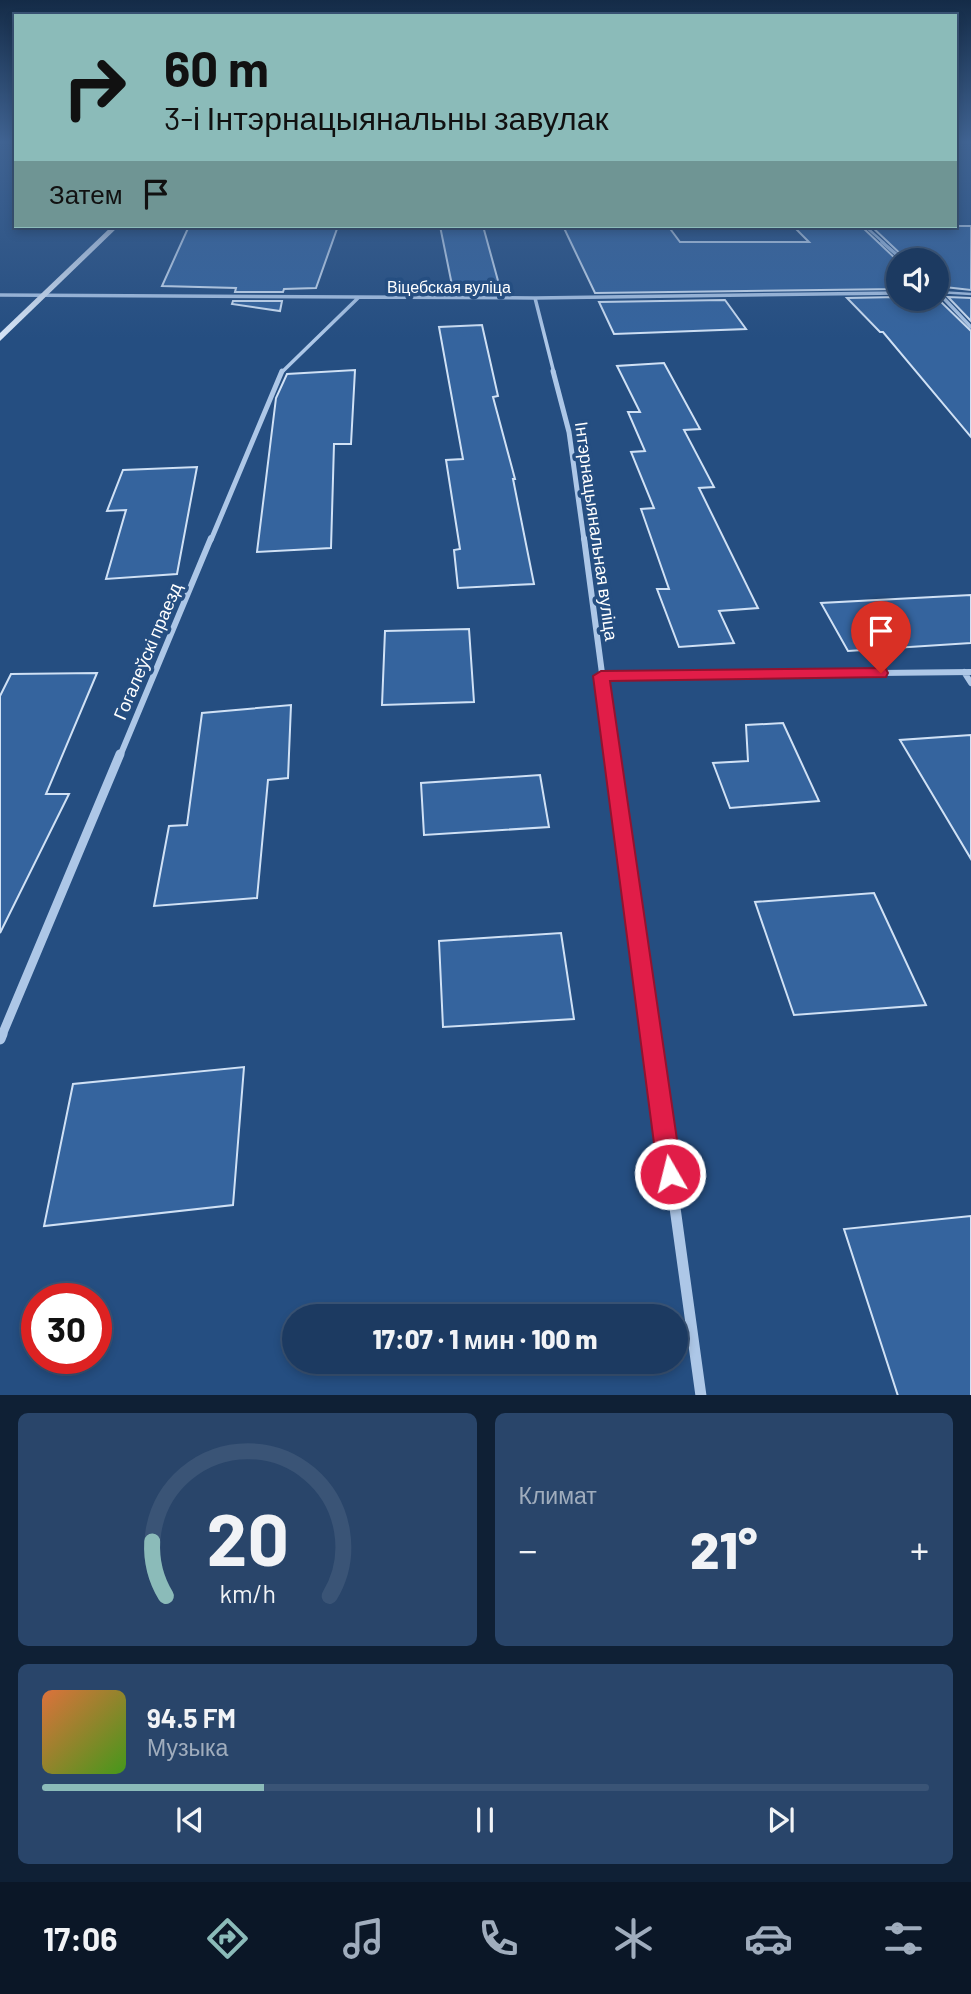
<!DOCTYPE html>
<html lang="ru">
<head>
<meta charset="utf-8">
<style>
  body { margin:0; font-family:Barlow,sans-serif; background:#29456a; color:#f1f3f6; height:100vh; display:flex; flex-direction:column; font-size:26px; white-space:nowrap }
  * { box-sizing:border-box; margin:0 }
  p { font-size:23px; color:#a0adbd }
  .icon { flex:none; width:38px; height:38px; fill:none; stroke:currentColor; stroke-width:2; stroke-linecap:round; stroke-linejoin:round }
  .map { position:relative; height:1395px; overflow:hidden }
  .sheet { display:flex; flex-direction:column; gap:18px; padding:18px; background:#0f2035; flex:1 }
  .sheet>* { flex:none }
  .hud { position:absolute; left:14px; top:14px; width:943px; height:214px; border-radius:0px; box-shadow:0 4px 10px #0003,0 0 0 2px #3a5476; background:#8bbbb9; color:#111; overflow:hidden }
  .buttons { position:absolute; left:886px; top:248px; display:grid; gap:14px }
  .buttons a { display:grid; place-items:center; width:63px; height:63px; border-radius:50%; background:#1c3a61; box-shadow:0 4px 10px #0003,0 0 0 2px #3a5476; font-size:35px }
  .speed { position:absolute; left:21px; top:1283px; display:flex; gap:14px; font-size:35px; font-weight:700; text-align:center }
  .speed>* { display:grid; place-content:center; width:91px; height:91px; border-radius:50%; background:#1c3a61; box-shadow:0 4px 10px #0003,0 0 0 2px #3a5476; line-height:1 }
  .speed .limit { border:10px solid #d22; background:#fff; color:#111 }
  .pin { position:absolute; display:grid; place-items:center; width:60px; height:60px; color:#fff; margin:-72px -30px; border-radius:50% 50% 50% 0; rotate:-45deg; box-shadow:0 0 7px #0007 }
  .pin .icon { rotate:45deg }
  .me { position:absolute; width:77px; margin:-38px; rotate:352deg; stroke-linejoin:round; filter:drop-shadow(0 0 5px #0008) }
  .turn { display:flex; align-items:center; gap:24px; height:147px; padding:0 35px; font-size:32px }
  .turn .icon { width:91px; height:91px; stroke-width:2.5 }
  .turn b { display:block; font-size:49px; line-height:60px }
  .then { display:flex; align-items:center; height:66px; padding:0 35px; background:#0003; gap:14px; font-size:26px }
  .big { font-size:52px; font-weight:800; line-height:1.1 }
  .sheet .widget { flex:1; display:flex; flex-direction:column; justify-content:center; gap:10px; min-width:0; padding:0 24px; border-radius:10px; background:#29456a }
  .sheet .dial { align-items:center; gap:0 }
  .dial svg { height:182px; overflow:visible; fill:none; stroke:#3a5476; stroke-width:7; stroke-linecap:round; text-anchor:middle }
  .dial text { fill:#f1f3f6; stroke:none }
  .song { display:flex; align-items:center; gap:21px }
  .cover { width:84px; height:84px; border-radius:10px; background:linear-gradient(135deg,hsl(20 70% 55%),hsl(100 70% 35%)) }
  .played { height:7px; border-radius:4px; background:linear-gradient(90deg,#8bbbb9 25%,#3a5476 25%) }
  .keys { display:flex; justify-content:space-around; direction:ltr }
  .heat { display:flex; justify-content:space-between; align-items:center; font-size:38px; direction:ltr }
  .sheet .tiles { flex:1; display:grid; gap:18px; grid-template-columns:1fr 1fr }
  .widget:last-child { grid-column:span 2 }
  .trip { position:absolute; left:282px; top:1304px; width:406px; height:70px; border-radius:35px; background:#1c3a61; box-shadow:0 4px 10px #0003,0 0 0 2px #3a5476; font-weight:800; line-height:70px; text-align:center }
  .tab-bar { display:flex; height:112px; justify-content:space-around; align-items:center; background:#0b1727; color:#a0adbd }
  .tab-bar .icon { width:49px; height:49px }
  .tab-bar .current { color:#8bbbb9 }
  .tab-bar b { font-size:32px; color:#f1f3f6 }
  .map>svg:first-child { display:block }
</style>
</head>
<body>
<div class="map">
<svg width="971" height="1396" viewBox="0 0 971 1396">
  <rect width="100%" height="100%" fill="#254e81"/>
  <path fill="#35649e" stroke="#d0e1f5" stroke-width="2" d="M189 226H338L316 288 284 289 283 292H235L236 288 162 286Z
    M440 226H483L500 288 453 290Z
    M563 226H668L680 242H809L793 226H861L898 261V289L595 293Z
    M871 226H971V290L936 286V261H908Z
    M898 297 936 299V297L971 331V437L883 332H880L847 298Z
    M948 297 971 298V321Z
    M725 300 746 329 614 334 599 302Z
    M233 301H282L280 311 232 304Z
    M482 325 498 396 493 397 515 479H513L534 584 458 588 454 550 460 549 446 460 463 459 439 327Z
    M664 363 700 429 684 430 714 487 699 488 758 608 719 611 734 643 679 647 657 589H669L641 509 654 508 631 452 645 451 628 412H640L617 366Z
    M355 370 351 444H334L331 548 257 552 276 398 287 374Z
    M197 467 177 574 106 579 126 510 107 511 123 470Z
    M971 595V643L848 651 821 603Z
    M469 629 474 702 382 705 385 631Z
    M97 673 46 794H69L0 933V696L11 674Z
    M291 705 288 778 268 780 257 898 154 906 169 826 187 825 202 713Z
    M783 723 819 801 730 808 713 763 748 761 746 725Z
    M971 735V859L900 740Z
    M540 775 549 827 424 835 421 783Z
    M874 893 926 1005 794 1015 755 902Z
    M561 933 574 1019 443 1027 439 941Z
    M244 1067 233 1205 44 1226 73 1084Z
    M971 1216V1396H898L844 1229Z"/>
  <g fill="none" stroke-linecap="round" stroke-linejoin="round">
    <path stroke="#adc7e7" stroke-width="2.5" d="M938 292 971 294"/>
    <path stroke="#adc7e7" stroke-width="2.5" d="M865 226 884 243"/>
    <path stroke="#adc7e7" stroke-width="3.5" d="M882 242 904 261
      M936 290 971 327
      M0 295 535 298 898 293
      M535 298 554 373
      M281 373 358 298"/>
    <path stroke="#adc7e7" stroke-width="5" d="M553 371 569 432 584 540
      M211 540 282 371"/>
    <path stroke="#adc7e7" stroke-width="6" d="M584 538 613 756
      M964 672 971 683
      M601 676 971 672
      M120 756 211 538"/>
    <path stroke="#adc7e7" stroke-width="9" d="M613 754 652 1035
      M2 1035 120 754"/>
    <path stroke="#adc7e7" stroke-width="11" d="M651 1034 701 1396
      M0 1039 2 1034"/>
    <path fill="#d6e4f6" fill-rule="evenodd" d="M112 226H119L0 341V333Z"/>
  </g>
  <linearGradient id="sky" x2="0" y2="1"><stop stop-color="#142b47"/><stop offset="0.42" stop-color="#406392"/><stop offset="1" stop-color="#406392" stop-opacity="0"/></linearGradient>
  <rect width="971" height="338" fill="url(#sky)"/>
  <path fill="#e11d48" stroke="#92132f" stroke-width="2" d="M881 668 886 669 888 673 886 677 610 681 682 1174 679 1183 670 1186 662 1183 658 1174 593 676 601 671Z"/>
  <g text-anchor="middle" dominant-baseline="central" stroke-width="7" stroke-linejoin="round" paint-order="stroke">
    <g font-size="16" fill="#fff" stroke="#254e81">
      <text x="449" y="286">Віцебская вуліца</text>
    </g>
    <g font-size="18" fill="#fff" stroke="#254e81">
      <text transform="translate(597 531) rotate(82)">Інтэрнацыянальная вуліца</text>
      <text transform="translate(147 651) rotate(-67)">Гогалеўскі праезд</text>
    </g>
  </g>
</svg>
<div class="buttons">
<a><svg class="icon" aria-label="sound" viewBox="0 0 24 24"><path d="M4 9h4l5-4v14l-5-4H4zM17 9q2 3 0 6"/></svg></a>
</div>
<div class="speed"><div class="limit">30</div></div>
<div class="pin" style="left:881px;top:673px;background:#d93025"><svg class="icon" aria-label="arrive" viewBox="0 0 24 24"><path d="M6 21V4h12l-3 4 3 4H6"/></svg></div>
<svg class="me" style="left:670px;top:1174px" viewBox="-20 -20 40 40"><circle r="17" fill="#e11d48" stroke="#fff" stroke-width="3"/><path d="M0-11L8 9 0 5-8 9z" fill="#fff"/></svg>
<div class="trip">17:07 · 1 мин · 100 m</div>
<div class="hud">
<div class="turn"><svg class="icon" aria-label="right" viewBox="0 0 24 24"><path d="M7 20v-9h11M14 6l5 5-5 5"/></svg><div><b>60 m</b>3-і Інтэрнацыянальны завулак</div></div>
<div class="then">Затем<svg class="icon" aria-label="arrive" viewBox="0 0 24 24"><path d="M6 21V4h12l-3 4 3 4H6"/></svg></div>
</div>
</div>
<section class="sheet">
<div class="tiles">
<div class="widget dial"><svg viewBox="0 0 100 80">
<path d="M14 69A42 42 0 1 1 86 69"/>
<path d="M14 69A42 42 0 0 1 8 45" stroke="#8bbbb9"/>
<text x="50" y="56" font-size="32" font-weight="700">20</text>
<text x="50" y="72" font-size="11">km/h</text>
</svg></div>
<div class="widget"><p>Климат</p>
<div class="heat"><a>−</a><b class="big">21°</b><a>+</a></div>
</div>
<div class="widget">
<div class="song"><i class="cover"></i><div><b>94.5 FM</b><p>Музыка</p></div></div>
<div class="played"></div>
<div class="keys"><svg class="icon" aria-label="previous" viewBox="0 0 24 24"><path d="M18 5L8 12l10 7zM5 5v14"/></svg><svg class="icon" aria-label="pause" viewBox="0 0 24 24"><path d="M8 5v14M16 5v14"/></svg><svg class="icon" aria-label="next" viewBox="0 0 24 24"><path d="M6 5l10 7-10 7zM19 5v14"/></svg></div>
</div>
</div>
</section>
<nav class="tab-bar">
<b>17:06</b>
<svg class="icon current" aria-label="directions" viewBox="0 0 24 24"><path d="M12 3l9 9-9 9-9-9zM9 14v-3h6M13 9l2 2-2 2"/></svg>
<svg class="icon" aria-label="music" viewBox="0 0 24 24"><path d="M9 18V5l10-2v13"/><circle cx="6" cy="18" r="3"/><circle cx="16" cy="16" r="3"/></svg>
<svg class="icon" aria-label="phone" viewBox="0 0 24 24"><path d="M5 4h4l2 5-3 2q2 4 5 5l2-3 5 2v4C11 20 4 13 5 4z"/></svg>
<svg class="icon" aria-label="climate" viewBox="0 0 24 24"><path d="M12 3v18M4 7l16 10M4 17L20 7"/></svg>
<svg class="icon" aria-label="car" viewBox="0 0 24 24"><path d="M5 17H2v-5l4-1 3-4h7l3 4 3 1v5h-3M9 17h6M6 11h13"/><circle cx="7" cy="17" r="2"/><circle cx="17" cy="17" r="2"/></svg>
<svg class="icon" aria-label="filters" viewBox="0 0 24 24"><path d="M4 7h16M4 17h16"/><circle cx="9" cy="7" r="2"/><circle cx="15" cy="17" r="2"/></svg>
</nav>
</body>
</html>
